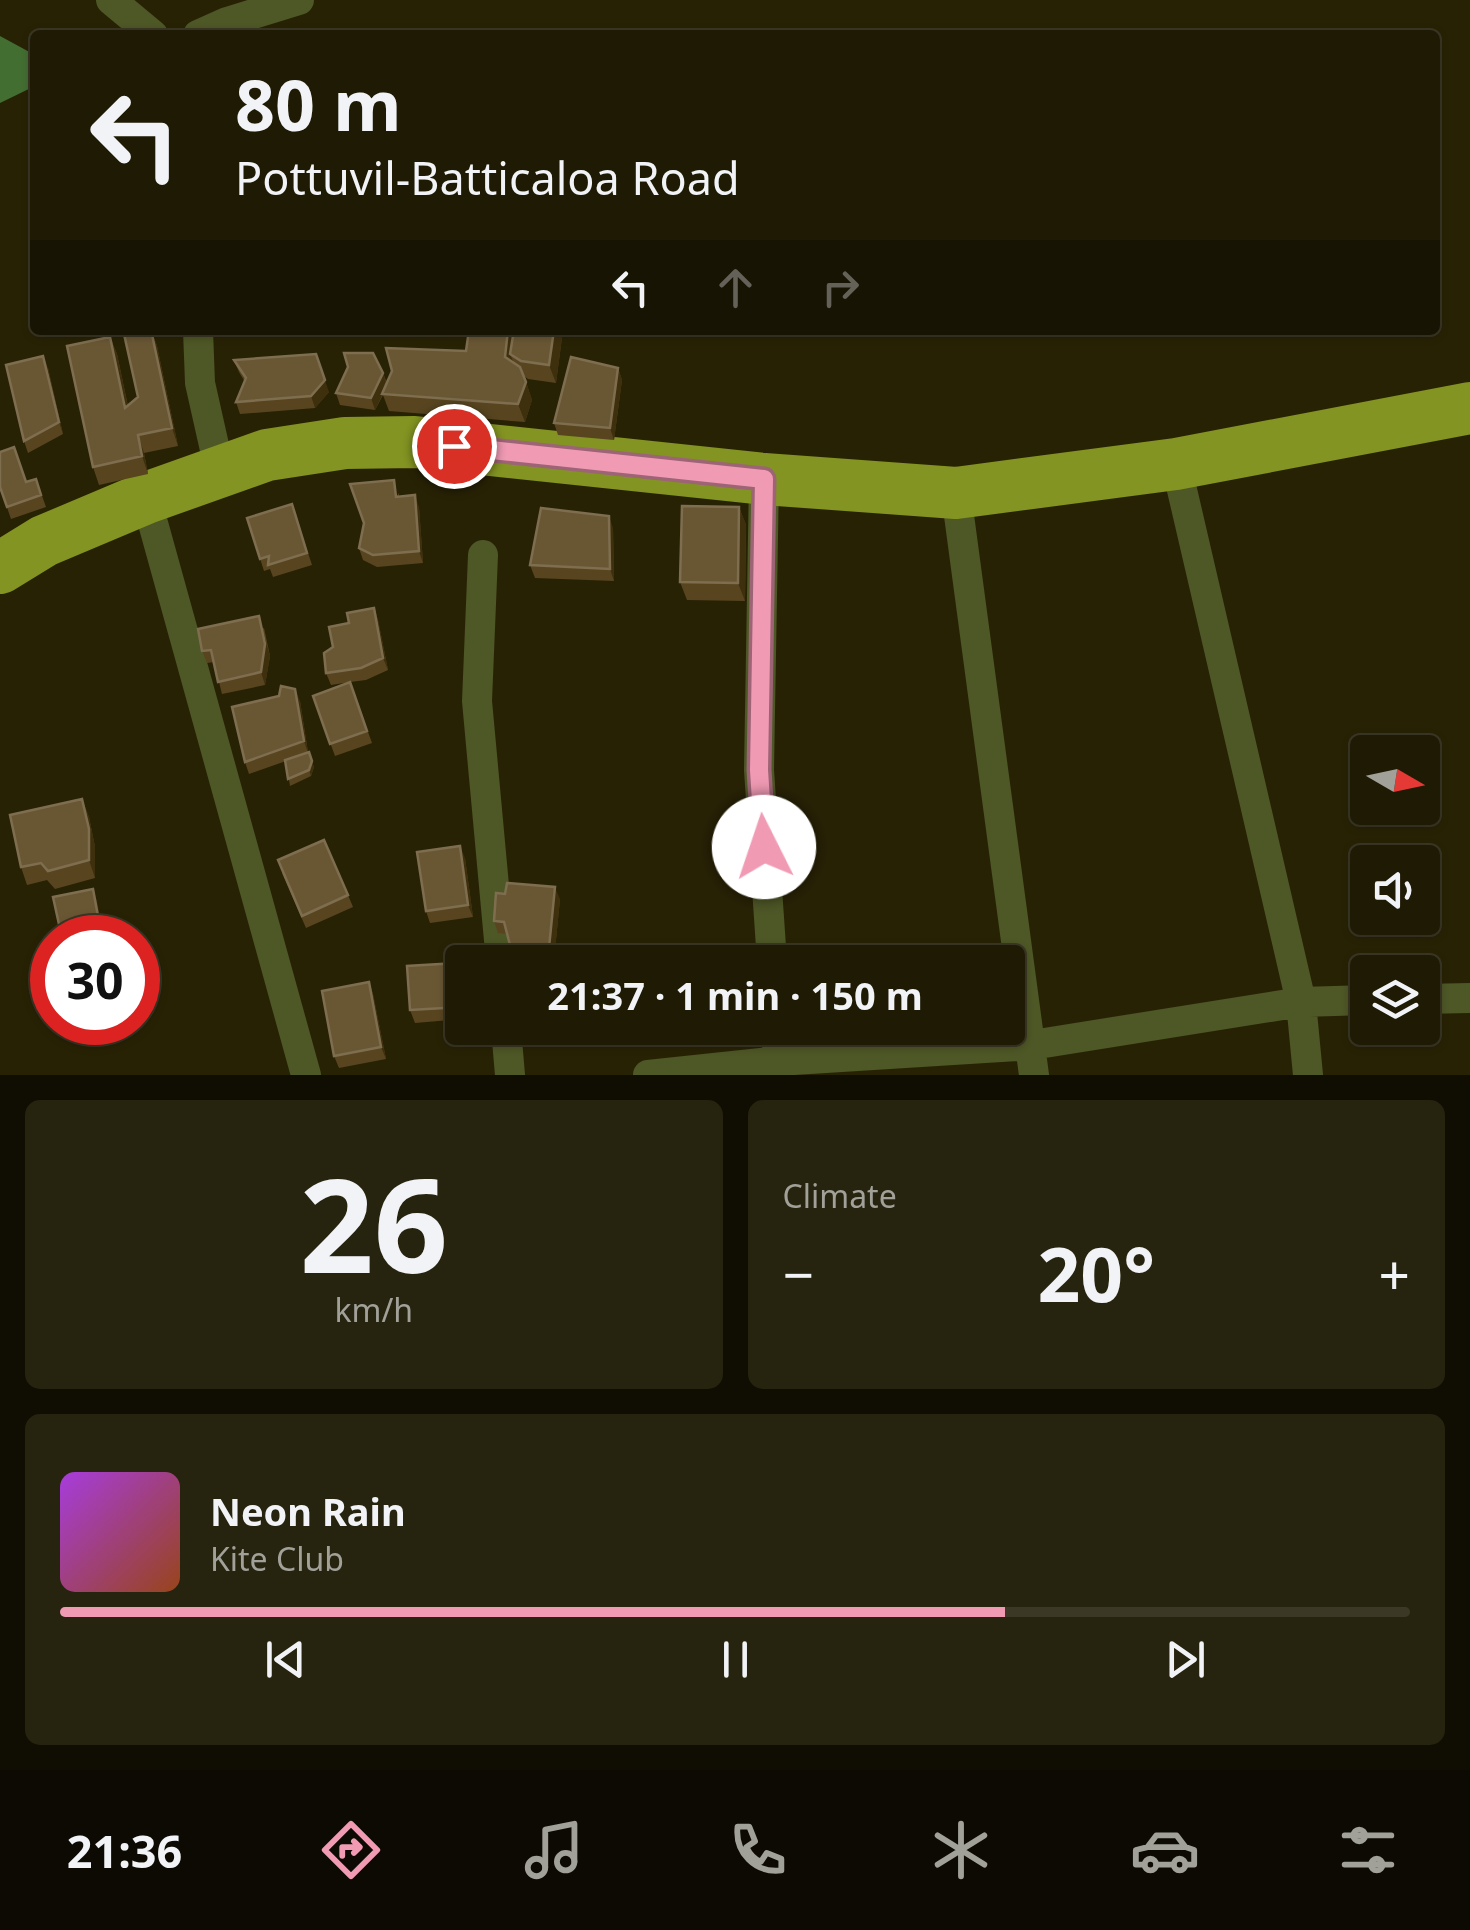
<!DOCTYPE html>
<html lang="en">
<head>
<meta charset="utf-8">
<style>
  body { margin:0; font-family:"Noto Sans",sans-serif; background:#26230e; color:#f1f3f6; height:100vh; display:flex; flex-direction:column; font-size:38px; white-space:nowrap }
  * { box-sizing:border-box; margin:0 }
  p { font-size:32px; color:#a1a19a }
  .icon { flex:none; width:55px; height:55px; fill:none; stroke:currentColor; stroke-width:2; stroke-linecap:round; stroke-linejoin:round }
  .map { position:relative; height:1075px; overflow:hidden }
  .details { display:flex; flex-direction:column; gap:25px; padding:25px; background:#100e02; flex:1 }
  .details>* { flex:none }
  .top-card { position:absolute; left:30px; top:30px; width:1410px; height:305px; border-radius:10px; box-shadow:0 2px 8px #0004,0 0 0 2px #3c3826; background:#1e1a04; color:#f1f3f6; overflow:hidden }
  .needle { width:65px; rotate:99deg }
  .buttons { position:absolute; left:1350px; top:735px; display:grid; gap:20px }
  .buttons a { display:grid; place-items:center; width:90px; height:90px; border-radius:10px; background:#1e1a04; box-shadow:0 2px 8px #0004,0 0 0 2px #3c3826; font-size:50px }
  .speed { position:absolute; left:30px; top:915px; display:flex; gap:20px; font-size:50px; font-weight:700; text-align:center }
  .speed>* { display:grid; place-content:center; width:130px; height:130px; border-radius:50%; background:#1e1a04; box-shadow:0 2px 8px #0004,0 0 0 2px #3c3826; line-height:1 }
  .speed .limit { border:15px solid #d22; background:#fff; color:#111 }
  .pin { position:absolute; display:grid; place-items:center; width:85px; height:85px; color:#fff; margin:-42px; border:5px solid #fff; border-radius:50%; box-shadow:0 2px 10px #0007 }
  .me { position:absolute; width:110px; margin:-55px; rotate:356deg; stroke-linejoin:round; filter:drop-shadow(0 0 8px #0008) }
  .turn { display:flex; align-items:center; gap:35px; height:210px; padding:0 40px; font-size:45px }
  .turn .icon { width:130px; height:130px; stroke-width:2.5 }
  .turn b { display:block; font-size:70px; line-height:85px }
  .lanes { display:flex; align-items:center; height:95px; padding:0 40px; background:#0003; justify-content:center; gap:50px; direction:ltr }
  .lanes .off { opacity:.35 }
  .big { font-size:75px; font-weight:700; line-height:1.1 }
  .details .tile { flex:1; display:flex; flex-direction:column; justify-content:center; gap:15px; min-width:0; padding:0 35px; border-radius:15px; background:#26230e }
  .details .dial { align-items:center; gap:0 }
  .dial b { font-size:130px; line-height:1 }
  .song { display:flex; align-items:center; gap:30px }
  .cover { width:120px; height:120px; border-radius:15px; background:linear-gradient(135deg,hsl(280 70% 55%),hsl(20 70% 35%)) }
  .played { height:10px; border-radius:5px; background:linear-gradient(90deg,#f09ab4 70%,#3c3826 70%) }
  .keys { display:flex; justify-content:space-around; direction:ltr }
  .heat { display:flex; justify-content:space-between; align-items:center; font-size:55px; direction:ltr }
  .details .tiles { flex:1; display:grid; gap:25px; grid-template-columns:1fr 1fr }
  .tile:last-child { grid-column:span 2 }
  .trip { position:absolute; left:445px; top:945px; width:580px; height:100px; border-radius:10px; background:#1e1a04; box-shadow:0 2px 8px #0004,0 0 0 2px #3c3826; font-weight:700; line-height:100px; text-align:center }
  .tabs { display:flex; height:160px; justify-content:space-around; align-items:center; background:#0c0a02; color:#a1a19a }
  .tabs .icon { width:70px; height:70px }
  .tabs .current { color:#f09ab4 }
  .tabs b { font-size:45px; color:#f1f3f6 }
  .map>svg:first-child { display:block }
</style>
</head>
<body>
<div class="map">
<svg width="1470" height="1075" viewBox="0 0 1470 1075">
  <rect width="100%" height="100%" fill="#282205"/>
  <path fill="#436e32" d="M0 36 35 55V86L0 103Z"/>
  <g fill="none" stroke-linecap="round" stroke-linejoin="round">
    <path stroke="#4e5726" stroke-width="30" d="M111 0 153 35
      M198 35 227 22 299 0
      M198 330 200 383 220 472
      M1176 464 1301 1002 1308 1075
      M764 479 759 770 772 962
      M956 493 1034 1075
      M146 498 306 1075
      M483 555 477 701 501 962
      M1422 999 1470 998
      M506 1028 510 1075
      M776 1028 779 1075
      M648 1075 778 1061 1032 1045 1301 1002 1368 1000"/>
    <path stroke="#839422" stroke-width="52" d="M0 568 44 541 146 498 267 455 345 443 415 442 764 479 956 493 1176 464 1470 408"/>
  </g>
  <path fill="#584520" d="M151 330 157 346 178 446 144 453 148 474 99 485 93 467 110 337 117 354 128 406 138 397Z
    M563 330 556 383 528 379 524 376 532 400 525 422 389 411 383 395 375 410 340 405 336 393 383 373 387 383 466 351Z
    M234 360 329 392 315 408 240 414 236 402 245 382 239 372Z
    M48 368 63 434 28 453 24 441Z
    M618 368 622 380 614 440 558 435 554 423Z
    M36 479 46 507 11 519 0 487Z
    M399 493V496L419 507 423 563 377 567 363 560 359 548Z
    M292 504 312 565 273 577 270 569 264 571 247 518Z
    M739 507 746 525 745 601 687 600 680 582Z
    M613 528 614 581 535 578 530 565Z
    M374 608 378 620 388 670 366 680 350 682 372 743 335 756 313 696 350 682 331 685 326 673 333 647 349 623Z
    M264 628 270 656 265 685 222 694 214 662 207 663 202 651Z
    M300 701 308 752 314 767 311 776 290 786 286 761 249 774 245 762Z
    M82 799 89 817 95 847V878L55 889 47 880 27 885 21 867Z
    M465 858 473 917 430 923 426 911Z
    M282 873 348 895 353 907 306 928Z
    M560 899 554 960 514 957 507 934 498 933 494 921Z
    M462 962V1019L415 1023 410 1010Z
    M369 982 373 994 386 1059 339 1068 334 1056Z"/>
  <path fill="#3e2f0d" d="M151 330 157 346 178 446 172 428Z
    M508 330H517L510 354 513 361 511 375 505 357Z
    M554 330H563L556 383 549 365Z
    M110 337 117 354 132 426 125 408Z
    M316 354 329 392 315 408 311 396Z
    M43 356 48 368 63 434 59 422Z
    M618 368 622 380 614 440 610 428Z
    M383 373 387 385 375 410 371 398Z
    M526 382 532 400 525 422 518 404Z
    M138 435 144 453 148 474 142 456Z
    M415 495 419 507 423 563 419 551Z
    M739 507 746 525 745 601 738 583Z
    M609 516 613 528 614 581 610 569Z
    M374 608 378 620 388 670 383 658Z
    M259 616 270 656 265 685 261 672Z
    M295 689 300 701 308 753 304 741Z
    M312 761 314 767 311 776 309 770Z
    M82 799 89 817 95 847V878L89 860Z
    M460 846 465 858 473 917 468 905Z
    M555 887 560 899 554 960 549 948Z
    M93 889 97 901 104 938H102Z
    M369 982 373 994 386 1059 381 1047Z"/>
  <path fill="#695734" stroke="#7e6e4f" stroke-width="2.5" d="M144 330H151L172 428 138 435 142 456 93 467 67 346 110 337 125 408 138 397 124 334Z
    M469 330H508L505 357 520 367 526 382 518 404 382 394 392 371 386 348 466 351Z
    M514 330H554L549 365 521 361 510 354Z
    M344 353H373L383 373 371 398 336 393 348 367Z
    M316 354 325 380 311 396 236 402 246 378 234 360Z
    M43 356 59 422 24 441 6 365Z
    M571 357 618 368 610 428 554 423Z
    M14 447 26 482 36 479 41 495 7 507 0 487V452Z
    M394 480 396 497 415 495 419 551 373 555 359 548 364 523 350 484Z
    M292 504 307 553 268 565 269 556 260 559 247 518Z
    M682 506 739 507 738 583 680 582Z
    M541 508 609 516 610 569 530 565Z
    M374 608 383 658 361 668 326 673 324 653 333 647 329 627 349 623 347 613Z
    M259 616 265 644 261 672 218 682 211 650 202 651 198 629Z
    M350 682 367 731 330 744 313 696Z
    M281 686 295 689 304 741 245 762 232 707 279 696Z
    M309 752 312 761 309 770 288 779 285 760Z
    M82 799 89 829V860L48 871 41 863 21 867 10 815Z
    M324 840 348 895 302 916 278 860Z
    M460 846 468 905 426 911 417 852Z
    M507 883 555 887 549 948 510 945 504 922 494 921 496 893 505 894Z
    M93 889 102 938H62L53 897Z
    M462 962V1007L410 1010 407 966 474 962Z
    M369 982 381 1047 334 1056 322 991Z"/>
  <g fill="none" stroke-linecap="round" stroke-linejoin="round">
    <g stroke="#9c6475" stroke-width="25">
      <path id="route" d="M454 446 764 479 759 770 764 847"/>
    </g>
    <use href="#route" stroke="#f09ab4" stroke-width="18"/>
  </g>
</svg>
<div class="buttons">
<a><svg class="needle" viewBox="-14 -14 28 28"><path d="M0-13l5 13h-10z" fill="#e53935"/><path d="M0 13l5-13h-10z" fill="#a1a19a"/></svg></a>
<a><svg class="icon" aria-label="sound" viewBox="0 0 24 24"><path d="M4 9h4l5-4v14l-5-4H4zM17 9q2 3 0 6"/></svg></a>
<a><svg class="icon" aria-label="layers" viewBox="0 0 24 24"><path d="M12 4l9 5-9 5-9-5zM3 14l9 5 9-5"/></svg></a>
</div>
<div class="speed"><div class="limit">30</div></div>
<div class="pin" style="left:454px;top:446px;background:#d93025"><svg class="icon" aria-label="arrive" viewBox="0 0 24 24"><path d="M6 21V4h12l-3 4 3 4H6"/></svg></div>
<svg class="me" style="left:764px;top:847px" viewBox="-20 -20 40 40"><circle r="19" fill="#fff"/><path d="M0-13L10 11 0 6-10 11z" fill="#f09ab4"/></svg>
<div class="trip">21:37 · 1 min · 150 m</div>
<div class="top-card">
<div class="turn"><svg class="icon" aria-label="left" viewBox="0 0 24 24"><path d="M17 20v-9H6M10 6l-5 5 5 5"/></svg><div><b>80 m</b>Pottuvil-Batticaloa Road</div></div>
<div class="lanes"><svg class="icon" aria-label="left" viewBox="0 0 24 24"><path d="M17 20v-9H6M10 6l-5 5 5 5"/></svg><svg class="icon off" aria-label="ahead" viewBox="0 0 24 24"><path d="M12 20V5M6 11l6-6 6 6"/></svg><svg class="icon off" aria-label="right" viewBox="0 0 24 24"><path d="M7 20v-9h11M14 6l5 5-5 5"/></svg></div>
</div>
</div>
<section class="details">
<div class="tiles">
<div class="tile dial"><b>26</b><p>km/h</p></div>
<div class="tile"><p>Climate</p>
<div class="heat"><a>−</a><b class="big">20°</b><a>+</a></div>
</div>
<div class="tile">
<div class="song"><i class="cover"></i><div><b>Neon Rain</b><p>Kite Club</p></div></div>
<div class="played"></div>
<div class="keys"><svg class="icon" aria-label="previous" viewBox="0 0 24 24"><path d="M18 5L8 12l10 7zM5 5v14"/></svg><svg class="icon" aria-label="pause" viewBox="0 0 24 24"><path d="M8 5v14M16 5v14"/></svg><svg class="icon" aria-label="next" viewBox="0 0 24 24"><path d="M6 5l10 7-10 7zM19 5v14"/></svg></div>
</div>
</div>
</section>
<nav class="tabs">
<b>21:36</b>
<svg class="icon current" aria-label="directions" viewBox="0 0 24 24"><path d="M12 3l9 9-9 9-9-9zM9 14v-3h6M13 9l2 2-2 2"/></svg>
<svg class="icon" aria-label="music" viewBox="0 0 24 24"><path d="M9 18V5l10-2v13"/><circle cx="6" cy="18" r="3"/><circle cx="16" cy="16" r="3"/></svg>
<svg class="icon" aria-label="phone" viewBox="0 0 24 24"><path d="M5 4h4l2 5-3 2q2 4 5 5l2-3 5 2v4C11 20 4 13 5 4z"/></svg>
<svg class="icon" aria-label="climate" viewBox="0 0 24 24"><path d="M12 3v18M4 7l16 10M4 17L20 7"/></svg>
<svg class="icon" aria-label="car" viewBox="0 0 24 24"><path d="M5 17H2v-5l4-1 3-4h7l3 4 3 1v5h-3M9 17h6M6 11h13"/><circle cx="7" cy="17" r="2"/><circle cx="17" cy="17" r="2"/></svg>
<svg class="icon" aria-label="filters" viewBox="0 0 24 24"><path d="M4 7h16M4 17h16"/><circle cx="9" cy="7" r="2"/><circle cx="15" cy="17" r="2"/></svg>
</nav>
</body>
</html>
